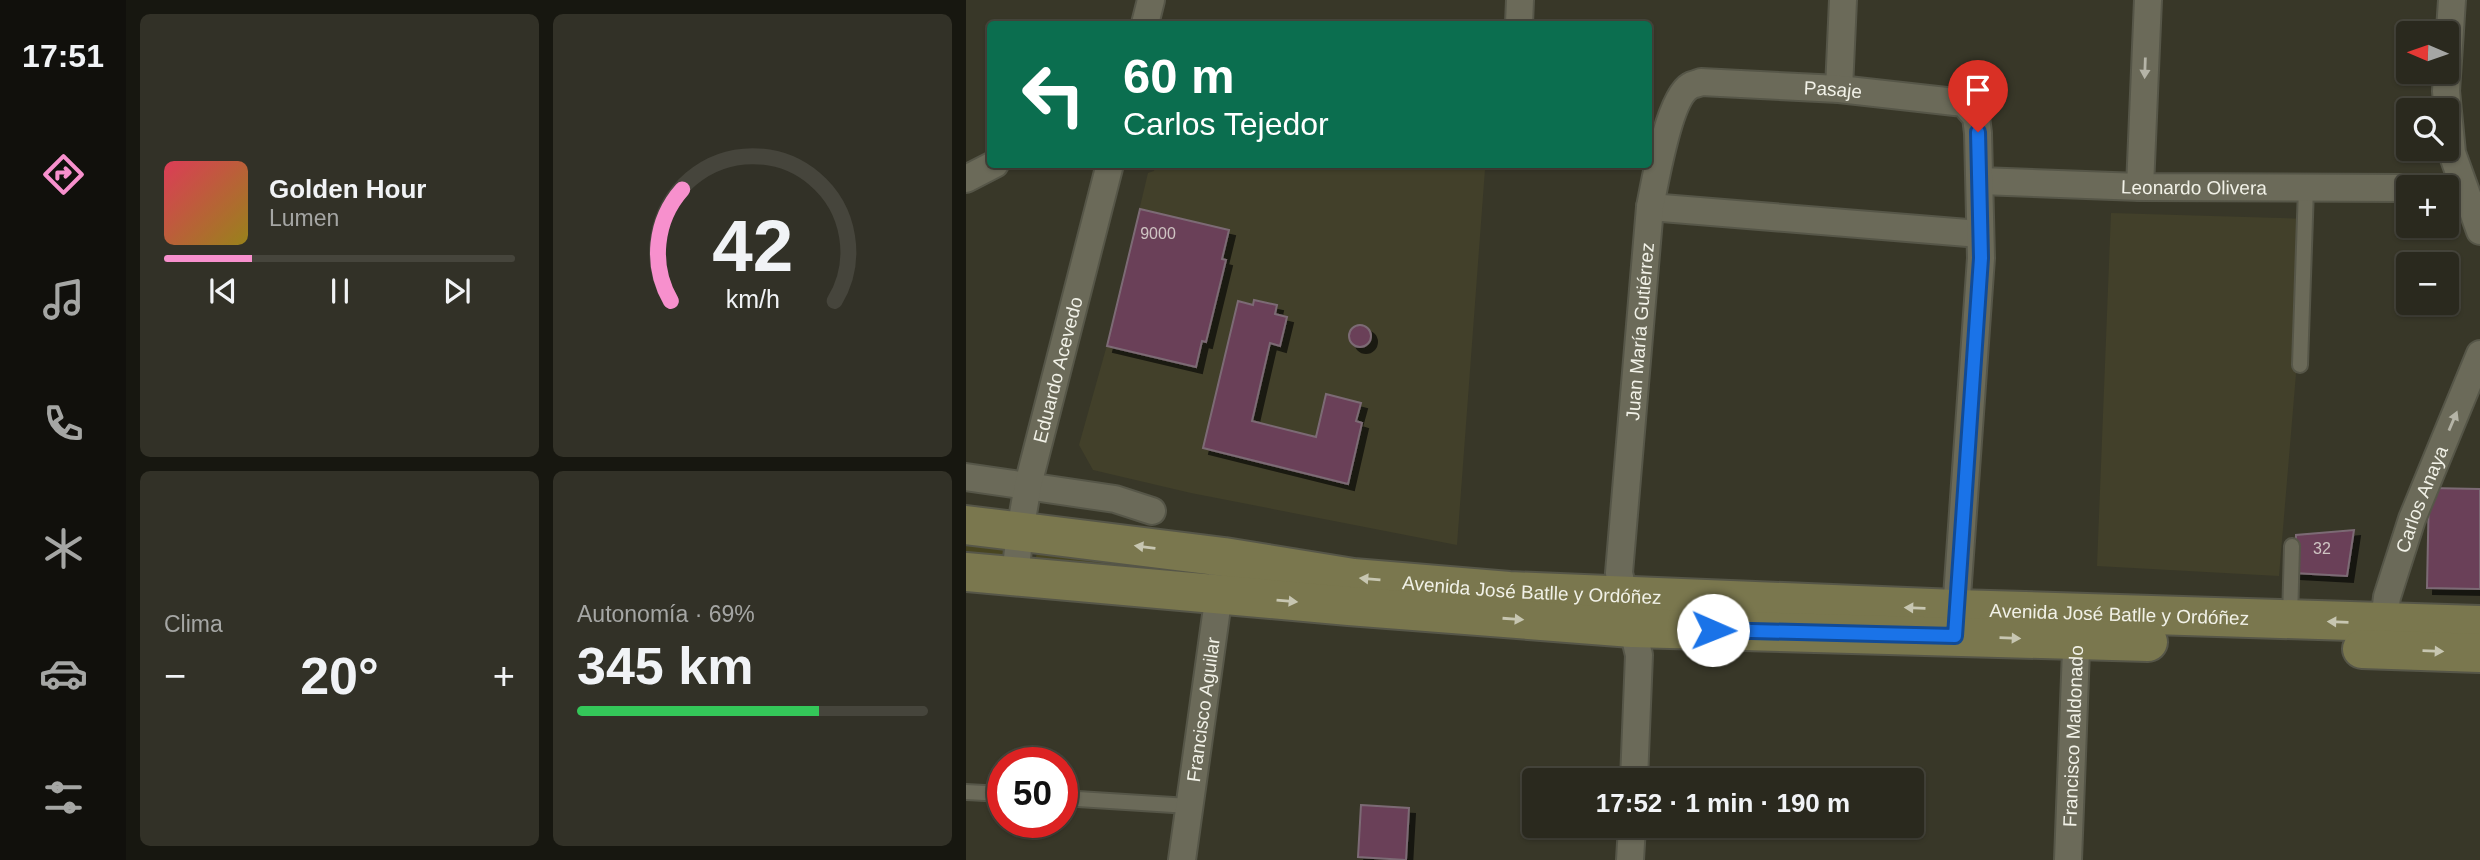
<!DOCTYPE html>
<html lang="es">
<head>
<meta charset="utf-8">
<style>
  body { margin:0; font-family:Arial,sans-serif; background:#323127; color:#f1f3f6; height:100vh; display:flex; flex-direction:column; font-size:26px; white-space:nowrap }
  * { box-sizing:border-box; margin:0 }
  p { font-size:23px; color:#a5a6a4 }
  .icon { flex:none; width:38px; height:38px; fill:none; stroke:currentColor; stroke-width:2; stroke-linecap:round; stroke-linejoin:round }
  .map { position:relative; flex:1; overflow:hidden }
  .details { display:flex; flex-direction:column; gap:14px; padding:14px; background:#171710; width:840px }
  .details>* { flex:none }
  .guide { position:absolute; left:21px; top:21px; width:665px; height:147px; border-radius:7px; box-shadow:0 2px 5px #0004,0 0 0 2px #46453c; background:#0b6e4f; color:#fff; overflow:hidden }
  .needle { width:46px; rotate:272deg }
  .buttons { position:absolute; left:1430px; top:21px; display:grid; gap:14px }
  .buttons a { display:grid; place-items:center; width:63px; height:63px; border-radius:7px; background:#2a291e; box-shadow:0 2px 5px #0004,0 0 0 2px #46453c; font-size:35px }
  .speed { position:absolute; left:21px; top:747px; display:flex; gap:14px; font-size:35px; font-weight:700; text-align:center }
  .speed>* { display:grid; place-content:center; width:91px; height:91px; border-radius:50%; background:#2a291e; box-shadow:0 2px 5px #0004,0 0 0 2px #46453c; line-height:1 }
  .speed .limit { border:10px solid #d22; background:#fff; color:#111 }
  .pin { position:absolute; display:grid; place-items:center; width:60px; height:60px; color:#fff; margin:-72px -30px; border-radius:50% 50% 50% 0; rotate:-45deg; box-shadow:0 0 7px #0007 }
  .pin .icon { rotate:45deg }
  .me { position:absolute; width:77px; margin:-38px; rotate:91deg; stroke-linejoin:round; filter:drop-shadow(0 0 5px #0008) }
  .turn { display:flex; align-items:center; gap:24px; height:147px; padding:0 21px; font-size:32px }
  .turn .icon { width:91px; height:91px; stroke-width:2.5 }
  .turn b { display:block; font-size:49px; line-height:60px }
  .big { font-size:52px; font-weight:800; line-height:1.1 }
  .details .card { flex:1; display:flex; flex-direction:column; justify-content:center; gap:10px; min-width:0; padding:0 24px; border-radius:10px; background:#323127 }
  .details .dial { align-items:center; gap:0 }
  .dial svg { height:182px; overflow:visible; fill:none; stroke:#46453c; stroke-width:7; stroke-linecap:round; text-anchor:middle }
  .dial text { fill:#f1f3f6; stroke:none }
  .song { display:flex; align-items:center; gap:21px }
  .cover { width:84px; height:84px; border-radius:10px; background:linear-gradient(135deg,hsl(350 70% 55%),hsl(50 70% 35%)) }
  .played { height:7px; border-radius:4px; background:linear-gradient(90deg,#f790cd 25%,#46453c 25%) }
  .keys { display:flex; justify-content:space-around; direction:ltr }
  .heat { display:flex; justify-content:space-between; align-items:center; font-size:38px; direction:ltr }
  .charge { height:10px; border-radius:5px; background:linear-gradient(90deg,#34c759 69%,#46453c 0) }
  .details .tiles { flex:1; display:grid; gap:14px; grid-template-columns:repeat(2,1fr) }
  .trip { position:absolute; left:556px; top:768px; width:402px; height:70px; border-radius:7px; background:#2a291e; box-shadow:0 2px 5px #0004,0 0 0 2px #46453c; font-weight:800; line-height:70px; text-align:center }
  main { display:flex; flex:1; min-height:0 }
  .dock { display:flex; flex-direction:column; width:126px; justify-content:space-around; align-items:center; background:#11100c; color:#a5a6a4 }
  .dock .icon { width:49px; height:49px }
  .dock .on { color:#f790cd }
  .dock b { font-size:32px; color:#f1f3f6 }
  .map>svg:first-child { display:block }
</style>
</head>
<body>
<main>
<nav class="dock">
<b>17:51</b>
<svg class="icon on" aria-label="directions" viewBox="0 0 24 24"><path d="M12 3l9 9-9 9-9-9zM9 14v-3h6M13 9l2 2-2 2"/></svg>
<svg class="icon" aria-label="music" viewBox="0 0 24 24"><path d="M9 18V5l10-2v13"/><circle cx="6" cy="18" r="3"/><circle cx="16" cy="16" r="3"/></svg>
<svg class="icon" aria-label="phone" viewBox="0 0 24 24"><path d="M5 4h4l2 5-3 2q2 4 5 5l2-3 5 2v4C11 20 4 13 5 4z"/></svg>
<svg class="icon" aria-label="climate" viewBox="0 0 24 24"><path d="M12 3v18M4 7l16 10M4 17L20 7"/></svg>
<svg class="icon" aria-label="car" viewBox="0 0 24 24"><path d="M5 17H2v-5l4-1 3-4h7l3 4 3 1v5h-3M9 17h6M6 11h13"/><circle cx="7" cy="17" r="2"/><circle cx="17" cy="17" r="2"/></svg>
<svg class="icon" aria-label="filters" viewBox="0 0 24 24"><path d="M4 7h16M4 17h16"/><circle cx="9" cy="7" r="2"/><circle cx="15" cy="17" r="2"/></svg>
</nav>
<section class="details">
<div class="tiles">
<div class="card">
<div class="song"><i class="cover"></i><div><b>Golden Hour</b><p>Lumen</p></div></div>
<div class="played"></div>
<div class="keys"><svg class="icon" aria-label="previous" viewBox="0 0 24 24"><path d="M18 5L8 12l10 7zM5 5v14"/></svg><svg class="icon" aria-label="pause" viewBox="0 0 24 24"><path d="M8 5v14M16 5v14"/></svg><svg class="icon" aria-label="next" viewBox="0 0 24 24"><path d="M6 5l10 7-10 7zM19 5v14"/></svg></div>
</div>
<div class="card dial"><svg viewBox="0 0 100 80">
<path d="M14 69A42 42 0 1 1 86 69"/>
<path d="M14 69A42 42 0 0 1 19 20" stroke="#f790cd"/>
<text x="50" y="56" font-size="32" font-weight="700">42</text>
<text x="50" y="72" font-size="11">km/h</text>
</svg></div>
<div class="card"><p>Clima</p>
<div class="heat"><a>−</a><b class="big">20°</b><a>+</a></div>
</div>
<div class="card"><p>Autonomía · 69%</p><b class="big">345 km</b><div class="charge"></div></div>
</div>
</section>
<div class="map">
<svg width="1514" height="860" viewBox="0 0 1514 860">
  <defs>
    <filter id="shadow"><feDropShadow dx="6" dy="6" stdDeviation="0" flood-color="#0009"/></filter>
  </defs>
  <rect width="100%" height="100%" fill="#383728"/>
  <path fill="#42402a" d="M466 164 519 169 491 545 225 493 127 470 113 445 141 345 182 173 188 171 190 165Z
    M1145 213 1343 219 1313 576 1131 566Z"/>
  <path fill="#484520" d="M0 542 38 546 40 556H0Z
    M72 551 220 570 219 574 69 559Z"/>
  <path fill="#6a3f58" stroke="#7c6b74" stroke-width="2" filter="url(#shadow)" d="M174 209 263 230 256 259 260 260 240 342 236 341 230 367 141 346Z
    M288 300 311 305 309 314 321 317 314 346 304 343 286 421 350 437 360 394 395 403 390 421 396 423 382 484 237 448 272 301 287 305Z
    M383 336a11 11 0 1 1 22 0a11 11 0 1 1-22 0Z
    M1463 488 1514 489V589L1461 588Z
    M1388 530 1381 576 1328 573 1330 535Z
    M395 805 443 808 440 860 392 857Z"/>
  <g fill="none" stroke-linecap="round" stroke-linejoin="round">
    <g stroke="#565648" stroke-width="18">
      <path id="service" d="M1334 365 1340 188
        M1324 619 1326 546
        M0 792 37 794
        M96 798 223 806"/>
    </g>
    <g stroke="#565648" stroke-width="30">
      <g id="minor">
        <path d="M1486 0 1480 91 1486 153 1514 231"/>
        <path d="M179 24 185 0"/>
        <path d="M553 24 554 0"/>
        <path d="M873 89 877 0"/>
        <path d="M0 179 29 164"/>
        <path id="s1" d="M1014 181 1174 187 1442 188"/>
        <path d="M1174 187 1182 0"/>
        <path d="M684 207 1014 234"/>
        <path d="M0 477 149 499 186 511"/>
        <path id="s2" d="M49 577 54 531 62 485 144 164"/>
        <path id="s3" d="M1416 637 1421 597 1446 519 1514 354"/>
        <path id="s4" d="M668 780 673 655 653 573 684 207C689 182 703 98 724 86 727 84 731 84 735 82L873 89 998 103 1010 117 1012 133 1015 258 989 625"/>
        <path id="s5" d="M216 860 255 579"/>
        <path d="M664 860 666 826"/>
        <path id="s6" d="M1102 860 1111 624"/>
      </g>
    </g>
    <g stroke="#565648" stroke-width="42">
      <g id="secondary">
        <path id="s7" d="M0 525 258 557 387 578 543 591 990 609 1514 625"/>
        <path d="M0 572 383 606 666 628 1182 642"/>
        <path d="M1396 649 1514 653"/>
      </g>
    </g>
    <use href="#service" stroke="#6b6a59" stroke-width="14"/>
    <use href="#minor" stroke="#6b6a59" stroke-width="26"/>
    <use href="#secondary" stroke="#7a774e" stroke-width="38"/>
  </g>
  <defs><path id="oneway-solid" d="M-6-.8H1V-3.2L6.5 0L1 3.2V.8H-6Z" transform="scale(1.75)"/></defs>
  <g fill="#b5b4a7">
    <use href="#oneway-solid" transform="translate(1179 68) rotate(92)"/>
    <use href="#oneway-solid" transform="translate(1487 421) rotate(-67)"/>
  </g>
  <g fill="#c7c6b1">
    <use href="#oneway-solid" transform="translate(179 547) rotate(-173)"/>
    <use href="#oneway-solid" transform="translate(404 579) rotate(-175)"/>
    <use href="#oneway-solid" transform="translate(321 601) rotate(5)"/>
    <use href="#oneway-solid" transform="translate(949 608) rotate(-178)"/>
    <use href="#oneway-solid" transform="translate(547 619) rotate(4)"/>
    <use href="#oneway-solid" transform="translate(1372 622) rotate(-178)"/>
    <use href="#oneway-solid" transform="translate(1044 638) rotate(2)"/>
    <use href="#oneway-solid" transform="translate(1467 651) rotate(2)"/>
  </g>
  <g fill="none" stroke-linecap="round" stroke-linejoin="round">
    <g stroke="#114b97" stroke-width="18">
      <path id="route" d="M747 630 989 636 1015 258 1012 132"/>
    </g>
    <use href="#route" stroke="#1a73e8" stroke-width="12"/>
  </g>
  <g text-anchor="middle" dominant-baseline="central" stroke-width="7" stroke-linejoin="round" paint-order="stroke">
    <g font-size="16" fill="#cfc4c3">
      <text x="192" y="233">9000</text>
      <text x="1356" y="548">32</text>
    </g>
    <g font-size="19" fill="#f1f1e7" stroke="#383728">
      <text stroke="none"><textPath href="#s4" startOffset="850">Pasaje</textPath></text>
      <text stroke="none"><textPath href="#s1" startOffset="214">Leonardo Olivera</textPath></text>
      <text stroke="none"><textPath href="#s4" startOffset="452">Juan María Gutiérrez</textPath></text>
      <text stroke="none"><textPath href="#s2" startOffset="212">Eduardo Acevedo</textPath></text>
      <text stroke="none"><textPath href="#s3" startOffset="144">Carlos Anaya</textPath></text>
      <text stroke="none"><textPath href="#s7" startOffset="570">Avenida José Batlle y Ordóñez</textPath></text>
      <text stroke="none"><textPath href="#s7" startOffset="1158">Avenida José Batlle y Ordóñez</textPath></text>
      <text stroke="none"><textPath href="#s5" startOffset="152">Francisco Aguilar</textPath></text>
      <text stroke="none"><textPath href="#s6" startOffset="124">Francisco Maldonado</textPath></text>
    </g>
  </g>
</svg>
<div class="buttons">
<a><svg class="needle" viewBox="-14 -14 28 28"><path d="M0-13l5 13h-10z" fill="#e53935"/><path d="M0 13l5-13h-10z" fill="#a5a6a4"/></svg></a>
<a><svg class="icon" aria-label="search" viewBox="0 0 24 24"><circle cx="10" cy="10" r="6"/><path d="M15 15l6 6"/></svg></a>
<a>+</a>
<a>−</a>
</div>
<div class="speed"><div class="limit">50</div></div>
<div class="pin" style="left:1012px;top:132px;background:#d93025"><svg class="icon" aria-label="arrive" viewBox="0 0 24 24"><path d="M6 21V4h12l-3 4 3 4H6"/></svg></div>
<svg class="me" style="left:747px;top:630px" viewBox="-20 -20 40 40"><circle r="19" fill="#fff"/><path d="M0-13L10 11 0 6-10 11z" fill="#1a73e8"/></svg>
<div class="trip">17:52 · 1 min · 190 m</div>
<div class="guide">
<div class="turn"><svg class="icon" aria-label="left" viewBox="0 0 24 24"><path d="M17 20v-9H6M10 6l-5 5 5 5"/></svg><div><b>60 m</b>Carlos Tejedor</div></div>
</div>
</div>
</main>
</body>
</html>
